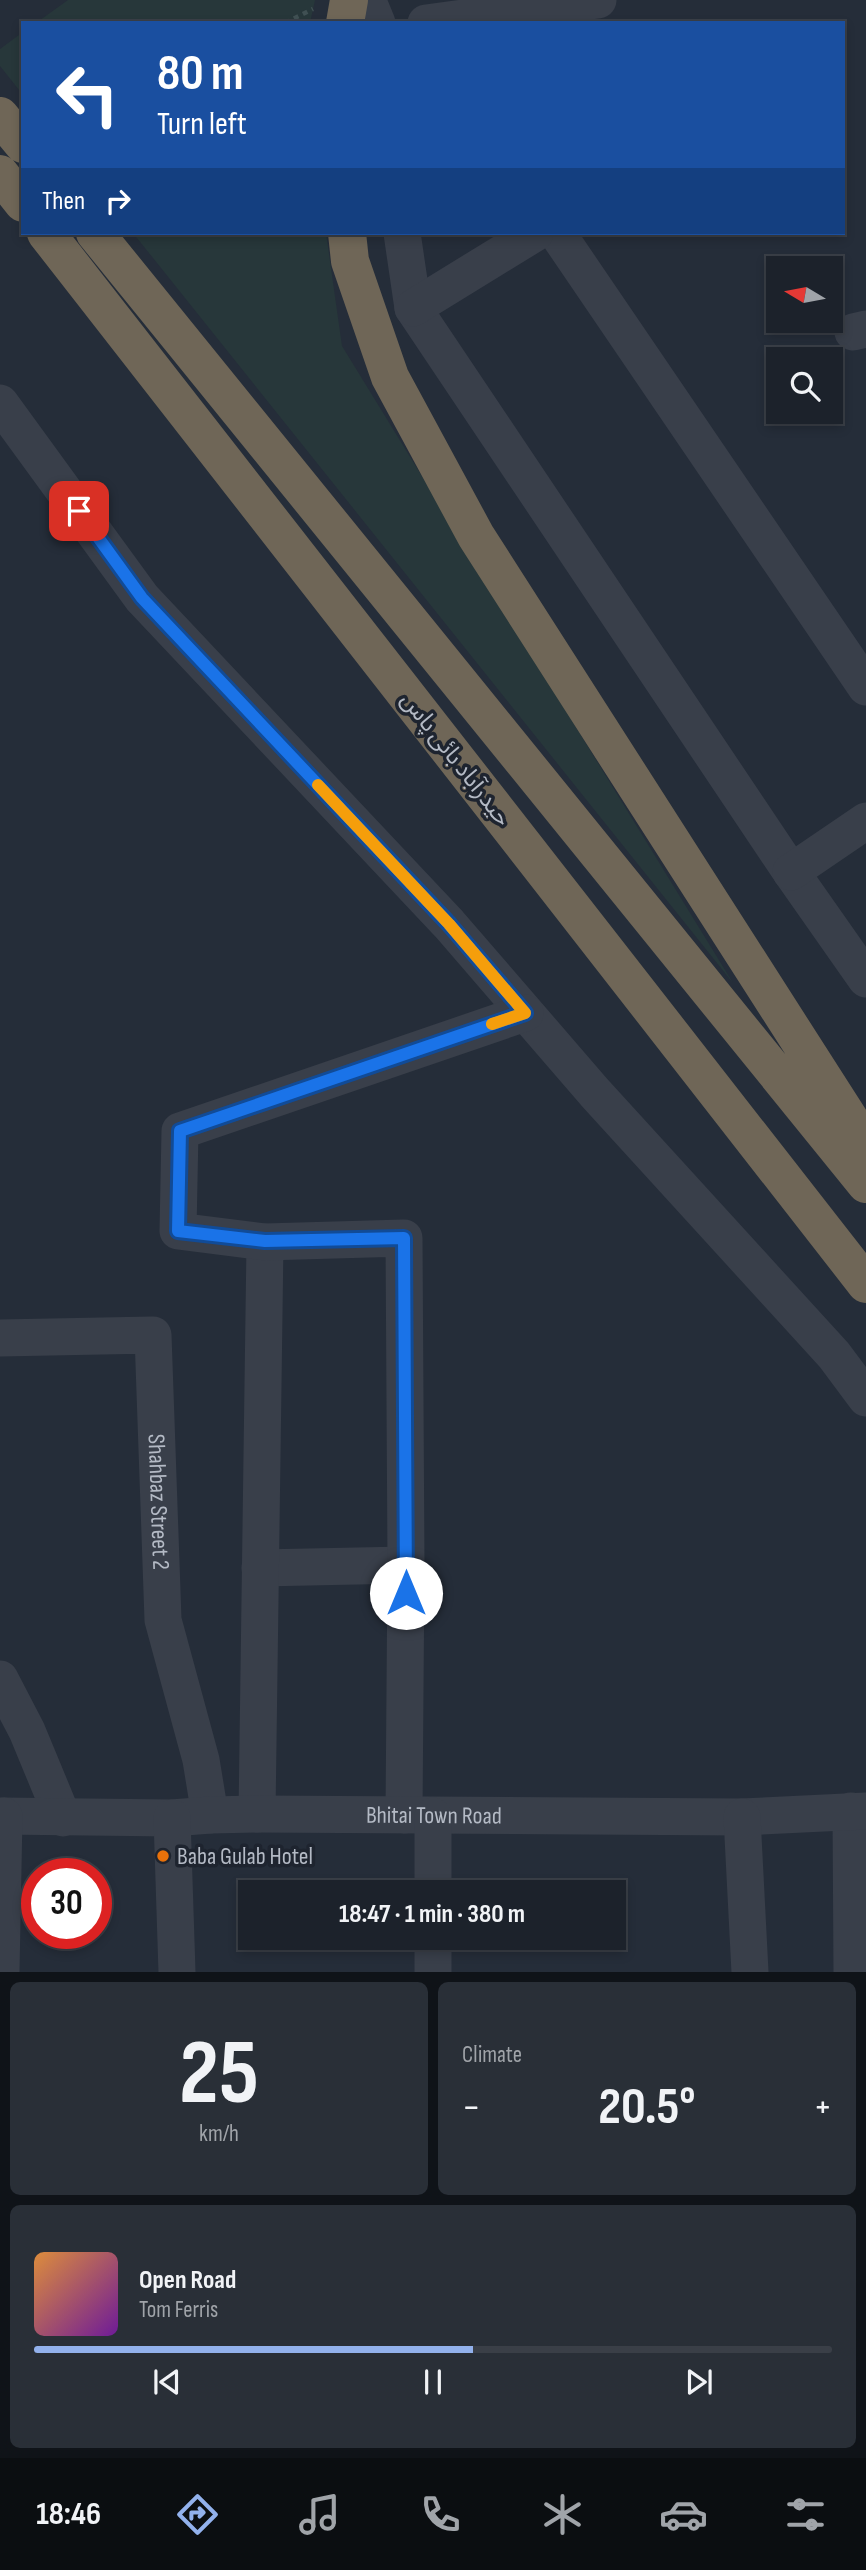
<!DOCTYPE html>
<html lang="en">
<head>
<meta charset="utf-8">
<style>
  body { margin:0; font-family:"Sofia Sans Condensed","Noto Sans Arabic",sans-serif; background:#292f37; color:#f1f3f6; height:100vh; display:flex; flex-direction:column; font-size:26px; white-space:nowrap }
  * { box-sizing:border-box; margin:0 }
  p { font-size:23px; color:#a0a4a9 }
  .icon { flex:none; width:38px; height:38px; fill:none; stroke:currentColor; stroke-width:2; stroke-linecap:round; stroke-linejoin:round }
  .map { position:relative; height:1972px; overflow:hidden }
  .details { display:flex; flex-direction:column; gap:10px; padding:10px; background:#0f1318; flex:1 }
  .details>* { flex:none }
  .banner { position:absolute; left:21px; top:21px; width:824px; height:214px; border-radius:0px; box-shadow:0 4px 10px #0003,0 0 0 2px #3a3f47; background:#1a4fa0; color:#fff; overflow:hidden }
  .needle { width:46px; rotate:280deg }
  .fabs { position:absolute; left:766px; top:256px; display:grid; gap:14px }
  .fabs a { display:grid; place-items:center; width:77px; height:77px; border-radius:0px; background:#1c222b; box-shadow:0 4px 10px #0003,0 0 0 2px #3a3f47; font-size:35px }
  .speed { position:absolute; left:21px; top:1858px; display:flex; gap:14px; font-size:35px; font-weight:700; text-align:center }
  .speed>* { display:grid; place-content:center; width:91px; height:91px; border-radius:50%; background:#1c222b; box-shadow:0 4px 10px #0003,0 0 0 2px #3a3f47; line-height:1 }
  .speed .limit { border:10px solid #d22; background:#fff; color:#111 }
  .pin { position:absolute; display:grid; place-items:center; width:60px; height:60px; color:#fff; margin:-30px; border-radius:14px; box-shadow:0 4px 10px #0006 }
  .me { position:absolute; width:77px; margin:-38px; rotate:0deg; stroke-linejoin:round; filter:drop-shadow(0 0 5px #0008) }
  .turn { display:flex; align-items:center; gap:24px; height:147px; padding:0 21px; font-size:32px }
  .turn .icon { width:91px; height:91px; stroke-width:2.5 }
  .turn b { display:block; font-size:49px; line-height:60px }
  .then { display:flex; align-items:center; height:66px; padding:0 21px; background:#0003; gap:14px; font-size:26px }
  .big { font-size:52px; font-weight:700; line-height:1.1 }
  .details .tile { flex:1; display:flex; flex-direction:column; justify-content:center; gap:10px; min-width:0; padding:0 24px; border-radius:10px; background:#292f37 }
  .details .dial { align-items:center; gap:0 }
  .dial b { font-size:91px; line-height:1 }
  .song { display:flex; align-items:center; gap:21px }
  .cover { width:84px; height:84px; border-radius:10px; background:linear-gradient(135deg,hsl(30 70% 55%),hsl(280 70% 35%)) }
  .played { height:7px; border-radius:4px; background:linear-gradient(90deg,#92b1ec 55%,#3a3f47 55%) }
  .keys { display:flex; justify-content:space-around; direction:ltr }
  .heat { display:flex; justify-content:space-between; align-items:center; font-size:38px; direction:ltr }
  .details .tiles { flex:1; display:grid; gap:10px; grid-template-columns:1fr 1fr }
  .tile:last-child { grid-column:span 2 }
  .trip { position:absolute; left:238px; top:1880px; width:388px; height:70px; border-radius:0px; background:#1c222b; box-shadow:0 4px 10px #0003,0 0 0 2px #3a3f47; font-weight:700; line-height:70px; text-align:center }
  .tabs { display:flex; height:112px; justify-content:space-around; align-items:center; background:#0b0e11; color:#a0a4a9 }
  .tabs .icon { width:49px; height:49px }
  .tabs .selected { color:#92b1ec }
  .tabs b { font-size:32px; color:#f1f3f6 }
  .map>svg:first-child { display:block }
</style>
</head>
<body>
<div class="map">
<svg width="866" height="1972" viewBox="0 0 866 1972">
  <rect width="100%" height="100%" fill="#252d39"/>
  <path fill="#27373a" d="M68 0H315L310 23H36Z
    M23 32V95L0 66V49Z
    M133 233H326L342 346 733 983Z"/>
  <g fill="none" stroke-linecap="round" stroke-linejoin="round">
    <path stroke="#405053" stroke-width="4.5" stroke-dasharray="5 5" stroke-linecap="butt" d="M285 23 313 9"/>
    <g stroke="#393f4a" stroke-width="37">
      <path d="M363 0 370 6 377 23"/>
      <path d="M426 23 598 0"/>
      <path d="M402 233 413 308 791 872 866 979"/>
      <path d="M557 233 866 687"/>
      <path d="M413 308 535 233"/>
      <path d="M853 332 866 329"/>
      <path d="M0 403 142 598 449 924 595 1093 834 1355 866 1398"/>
      <path d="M791 872 866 821"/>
      <path id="s1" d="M0 1338 153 1335 163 1620 201 1760 210 1815"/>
      <path d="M260 1568 406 1565"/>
      <path d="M0 1679 27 1731 63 1818"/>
      <path d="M851 1811 852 1972"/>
      <path d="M257 1814 265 1242"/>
      <path d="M404 1815 406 1565 404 1238 265 1242 178 1231 180 1131 525 1013"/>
      <path id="s2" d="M0 1816 172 1818 210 1815 257 1814 742 1817 866 1811"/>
      <path d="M433 1816V1892"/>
      <path d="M742 1817 750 1972"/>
      <path d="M172 1818 177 1972"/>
      <path d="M433 1937V1972"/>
      <path d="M1 1972 4 1816"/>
    </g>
    <path stroke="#6f6657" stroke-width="38" d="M345 23 349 0
      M0 116 23 144
      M0 174 23 203
      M46 233 866 1284
      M95 233 866 1184
      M347 233 350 261 390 377 476 536 866 1145"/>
  </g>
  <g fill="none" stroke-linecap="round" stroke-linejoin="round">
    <g stroke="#114b97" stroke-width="18">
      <path id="route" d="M79 511 142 598 449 924 525 1013 180 1131 178 1231 265 1241 404 1238 406 1593"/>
    </g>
    <use href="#route" stroke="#1a73e8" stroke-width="12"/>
    <path stroke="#f59e0b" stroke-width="12" d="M318 785 449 924 525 1013 492 1024"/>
  </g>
  <circle fill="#e8710a" stroke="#1e242f" stroke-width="2.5" cx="163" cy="1856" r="7"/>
  <g text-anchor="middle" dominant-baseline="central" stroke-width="7" stroke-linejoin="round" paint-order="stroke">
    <g font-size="24" fill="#b4bac5" stroke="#1e242f">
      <text transform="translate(456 759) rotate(52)">حیدرآباد بائی پاس</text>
      <text stroke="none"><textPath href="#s1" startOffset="320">Shahbaz Street 2</textPath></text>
      <text stroke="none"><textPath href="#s2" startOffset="434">Bhitai Town Road</textPath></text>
    </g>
    <g font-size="24" fill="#b4bac5" stroke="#1e242f" text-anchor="start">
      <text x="177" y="1856">Baba Gulab Hotel</text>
    </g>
  </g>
</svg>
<div class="fabs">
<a><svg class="needle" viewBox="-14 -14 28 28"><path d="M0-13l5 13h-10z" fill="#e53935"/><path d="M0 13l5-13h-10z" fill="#a0a4a9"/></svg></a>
<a><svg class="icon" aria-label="search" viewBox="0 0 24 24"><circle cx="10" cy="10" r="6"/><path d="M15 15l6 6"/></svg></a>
</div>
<div class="speed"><div class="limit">30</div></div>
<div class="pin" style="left:79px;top:511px;background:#d93025"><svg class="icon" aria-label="arrive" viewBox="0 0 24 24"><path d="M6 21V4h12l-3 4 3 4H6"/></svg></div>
<svg class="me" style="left:406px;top:1593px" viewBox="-20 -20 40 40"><circle r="19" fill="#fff"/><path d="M0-13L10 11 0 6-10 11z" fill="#1a73e8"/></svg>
<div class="trip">18:47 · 1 min · 380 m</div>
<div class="banner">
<div class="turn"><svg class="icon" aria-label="left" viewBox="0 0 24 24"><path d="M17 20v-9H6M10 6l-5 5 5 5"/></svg><div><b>80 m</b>Turn left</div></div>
<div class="then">Then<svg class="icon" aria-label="right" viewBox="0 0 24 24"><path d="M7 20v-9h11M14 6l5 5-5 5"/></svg></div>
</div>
</div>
<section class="details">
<div class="tiles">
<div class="tile dial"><b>25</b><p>km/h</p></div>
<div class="tile"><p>Climate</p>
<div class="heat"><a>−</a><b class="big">20.5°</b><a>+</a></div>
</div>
<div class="tile">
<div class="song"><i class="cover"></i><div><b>Open Road</b><p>Tom Ferris</p></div></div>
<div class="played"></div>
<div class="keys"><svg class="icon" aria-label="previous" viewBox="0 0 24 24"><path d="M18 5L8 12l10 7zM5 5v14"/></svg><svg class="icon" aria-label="pause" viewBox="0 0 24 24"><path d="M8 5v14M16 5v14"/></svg><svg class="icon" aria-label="next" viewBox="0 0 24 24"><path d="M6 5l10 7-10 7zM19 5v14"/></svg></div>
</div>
</div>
</section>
<nav class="tabs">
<b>18:46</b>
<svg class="icon selected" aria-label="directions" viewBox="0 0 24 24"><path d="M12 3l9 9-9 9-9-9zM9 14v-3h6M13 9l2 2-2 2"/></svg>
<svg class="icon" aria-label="music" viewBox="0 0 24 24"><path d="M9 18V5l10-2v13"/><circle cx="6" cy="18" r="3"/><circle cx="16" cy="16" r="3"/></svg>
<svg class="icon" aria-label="phone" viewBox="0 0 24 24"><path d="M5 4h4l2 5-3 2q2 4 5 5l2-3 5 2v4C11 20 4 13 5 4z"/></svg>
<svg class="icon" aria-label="climate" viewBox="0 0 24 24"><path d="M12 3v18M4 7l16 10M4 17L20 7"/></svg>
<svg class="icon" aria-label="car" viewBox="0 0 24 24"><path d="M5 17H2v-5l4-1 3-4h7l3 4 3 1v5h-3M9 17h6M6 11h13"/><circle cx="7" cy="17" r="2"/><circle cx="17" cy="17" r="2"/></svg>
<svg class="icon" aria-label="filters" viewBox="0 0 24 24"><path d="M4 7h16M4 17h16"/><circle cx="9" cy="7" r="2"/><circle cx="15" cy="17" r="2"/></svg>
</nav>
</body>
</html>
